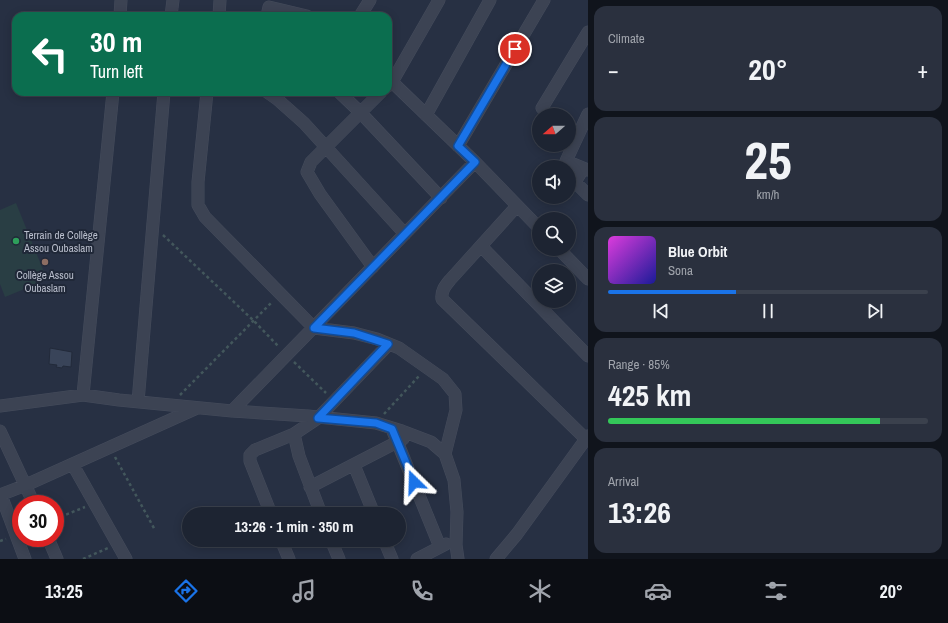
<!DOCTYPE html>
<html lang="en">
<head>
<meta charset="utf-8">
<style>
  body { margin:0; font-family:"Archivo Narrow",sans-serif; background:#2a303e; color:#f1f3f6; height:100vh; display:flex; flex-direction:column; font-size:15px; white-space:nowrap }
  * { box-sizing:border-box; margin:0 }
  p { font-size:13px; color:#a0a4ac }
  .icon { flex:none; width:22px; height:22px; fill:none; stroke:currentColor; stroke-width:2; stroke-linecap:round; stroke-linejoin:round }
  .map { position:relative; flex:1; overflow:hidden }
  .details { display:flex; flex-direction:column; gap:6px; padding:6px; background:#10141c; width:360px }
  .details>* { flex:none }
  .hud { position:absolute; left:12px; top:12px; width:380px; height:84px; border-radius:12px; box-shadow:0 2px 10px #0003,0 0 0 1px #3b414d; background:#0b6e4f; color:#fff; overflow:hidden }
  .needle { width:26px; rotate:250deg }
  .tools { position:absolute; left:532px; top:108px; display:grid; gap:8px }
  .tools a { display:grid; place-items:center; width:44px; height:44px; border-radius:50%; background:#1d2432; box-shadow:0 2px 10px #0003,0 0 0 1px #3b414d; font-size:20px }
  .speed { position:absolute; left:12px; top:495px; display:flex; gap:8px; font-size:20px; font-weight:700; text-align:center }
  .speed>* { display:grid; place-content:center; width:52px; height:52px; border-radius:50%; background:#1d2432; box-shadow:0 2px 10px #0003,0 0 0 1px #3b414d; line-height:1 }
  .speed .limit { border:6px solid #d22; background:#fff; color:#111 }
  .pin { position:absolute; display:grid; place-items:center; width:34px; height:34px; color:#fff; margin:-17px; border:2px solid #fff; border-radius:50%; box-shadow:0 1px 4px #0007 }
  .me { position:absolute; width:44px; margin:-22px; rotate:338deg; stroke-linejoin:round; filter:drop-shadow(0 0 3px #0008) }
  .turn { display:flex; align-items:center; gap:14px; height:84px; padding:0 12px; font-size:18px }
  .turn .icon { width:52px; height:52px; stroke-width:2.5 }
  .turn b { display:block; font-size:28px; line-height:34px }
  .big { font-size:30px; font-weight:800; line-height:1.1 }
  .details .card { flex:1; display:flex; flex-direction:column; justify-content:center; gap:6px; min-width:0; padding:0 14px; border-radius:12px; background:#2a303e }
  .details .dial { align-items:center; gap:0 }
  .dial b { font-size:52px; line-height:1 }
  .song { display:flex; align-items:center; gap:12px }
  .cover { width:48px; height:48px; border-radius:6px; background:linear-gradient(135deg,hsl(300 70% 55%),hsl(240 70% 35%)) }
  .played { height:4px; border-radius:2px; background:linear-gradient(90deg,#1a73e8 40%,#3b414d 40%) }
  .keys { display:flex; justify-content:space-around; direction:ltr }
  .heat { display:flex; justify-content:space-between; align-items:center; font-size:22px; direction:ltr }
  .charge { height:6px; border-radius:3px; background:linear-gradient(90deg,#34c759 85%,#3b414d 0) }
  .trip { position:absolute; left:182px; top:507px; width:224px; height:40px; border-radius:20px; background:#1d2432; box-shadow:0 2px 10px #0003,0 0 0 1px #3b414d; font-weight:800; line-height:40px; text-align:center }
  .menu { display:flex; height:64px; justify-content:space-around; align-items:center; background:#0c0e14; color:#a0a4ac }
  .menu .icon { width:28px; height:28px }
  .menu .selected { color:#1a73e8 }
  .menu b { font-size:18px; color:#f1f3f6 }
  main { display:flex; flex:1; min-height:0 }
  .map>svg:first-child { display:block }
</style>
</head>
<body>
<main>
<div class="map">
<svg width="588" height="559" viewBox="0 0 588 559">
  <rect width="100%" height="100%" fill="#273043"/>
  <path fill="#293e44" d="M16 203 44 272V281L5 297 0 284V210Z"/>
  <path fill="#394459" stroke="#222a3a" d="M50 348 72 352 71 367 63 366 62 368 56 367 57 365 49 364Z"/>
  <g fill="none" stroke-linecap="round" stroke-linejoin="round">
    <g stroke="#454c5c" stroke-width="13">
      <path id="street" d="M120 16 121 0
        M171 16 173 0
        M219 16 220 0
        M267 16 269 7 307 16
        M360 16 370 0
        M388 78 475 162 539 228
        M388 86 392 82 439 0
        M207 92 198 182V205L205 217 314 328 354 333 377 339 399 348 443 379 455 394 456 410 445 454
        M267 92 277 99 304 123 405 234
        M339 92 360 112 441 198
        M542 108 588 32
        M588 114 566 161 588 170
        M426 115 490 0
        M458 146 544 0
        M583 169 575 182 588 195
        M517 206 450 280C445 286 441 291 442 299L586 439
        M481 246 588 356
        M559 249 588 279
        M373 267 320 194 307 172 311 162 381 92
        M83 395 113 92
        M138 402 164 92
        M0 406 83 395 119 400 232 411 308 416 376 423 402 431 431 442 445 454 454 480 457 512 456 545 458 559
        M232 411 475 162
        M392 429 440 547
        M0 431 34 504
        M73 465 126 559
        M354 465 374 514
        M310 487 403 439
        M0 495 26 485 197 408
        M1 495 25 559
        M271 514 250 461V455L255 450 294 434
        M321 514 299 456 294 434 318 418 389 344
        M48 538 57 559
        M281 540 289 559
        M331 540 339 559
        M384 540 392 559
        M417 559 446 544
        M496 559 517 534 588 436"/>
    </g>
    <path stroke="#43575c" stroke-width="2.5" stroke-dasharray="3 3" stroke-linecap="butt" d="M163 235 254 321 279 347
      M294 362 326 393
      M180 395 272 302
      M384 414 419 376
      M115 457 155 530
      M55 519 85 507
      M0 541 6 539
      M83 559 108 548"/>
    <use href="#street" stroke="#3c4353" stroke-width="12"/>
  </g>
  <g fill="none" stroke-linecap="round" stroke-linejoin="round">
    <g stroke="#114b97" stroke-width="10">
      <path id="route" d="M414 482 392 429 376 423 318 418 388 344 354 333 314 328 475 162 458 146 515 49"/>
    </g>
    <use href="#route" stroke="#1a73e8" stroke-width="7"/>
  </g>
  <circle fill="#2e9e5b" stroke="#202838" stroke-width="1.5" cx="16" cy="241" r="4"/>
  <circle fill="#8d6e63" stroke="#202838" stroke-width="1.5" cx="45" cy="262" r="4"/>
  <g text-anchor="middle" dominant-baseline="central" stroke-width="4" stroke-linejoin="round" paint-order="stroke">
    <g font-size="11" fill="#b9becc" stroke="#202838" text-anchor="start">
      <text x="24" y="235">Terrain de Collège<tspan x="24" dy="13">Assou Oubaslam</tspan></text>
      <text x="45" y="275" text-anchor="middle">Collège Assou<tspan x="45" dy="13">Oubaslam</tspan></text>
    </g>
  </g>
</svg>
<div class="tools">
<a><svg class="needle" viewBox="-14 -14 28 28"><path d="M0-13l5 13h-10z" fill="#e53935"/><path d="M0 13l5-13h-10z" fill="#a0a4ac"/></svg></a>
<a><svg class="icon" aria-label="sound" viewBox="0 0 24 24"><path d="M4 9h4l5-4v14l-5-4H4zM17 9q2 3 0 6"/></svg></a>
<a><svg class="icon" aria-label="search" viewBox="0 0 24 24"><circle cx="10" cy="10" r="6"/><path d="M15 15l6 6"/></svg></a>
<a><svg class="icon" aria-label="layers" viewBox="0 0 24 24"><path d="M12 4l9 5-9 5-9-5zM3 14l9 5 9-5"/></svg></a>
</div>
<div class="speed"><div class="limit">30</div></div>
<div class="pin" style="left:515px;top:49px;background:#d93025"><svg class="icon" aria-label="arrive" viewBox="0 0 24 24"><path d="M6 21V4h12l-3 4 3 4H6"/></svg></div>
<svg class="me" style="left:414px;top:482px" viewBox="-20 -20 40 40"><path d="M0-17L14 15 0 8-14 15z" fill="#1a73e8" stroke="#fff" stroke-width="4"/></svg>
<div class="trip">13:26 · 1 min · 350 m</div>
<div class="hud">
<div class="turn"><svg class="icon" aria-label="left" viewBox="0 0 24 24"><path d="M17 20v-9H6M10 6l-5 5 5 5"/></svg><div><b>30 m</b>Turn left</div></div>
</div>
</div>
<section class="details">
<div class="card"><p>Climate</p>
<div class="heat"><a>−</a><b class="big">20°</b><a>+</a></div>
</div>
<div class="card dial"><b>25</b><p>km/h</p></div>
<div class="card">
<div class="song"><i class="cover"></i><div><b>Blue Orbit</b><p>Sona</p></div></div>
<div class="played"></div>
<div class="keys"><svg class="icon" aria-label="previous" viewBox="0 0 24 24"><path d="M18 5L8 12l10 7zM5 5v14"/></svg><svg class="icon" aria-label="pause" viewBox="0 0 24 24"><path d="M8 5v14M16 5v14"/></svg><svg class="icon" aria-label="next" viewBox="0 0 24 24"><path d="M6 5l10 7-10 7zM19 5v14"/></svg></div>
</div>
<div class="card"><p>Range · 85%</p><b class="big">425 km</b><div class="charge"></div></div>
<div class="card"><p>Arrival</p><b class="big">13:26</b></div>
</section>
</main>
<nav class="menu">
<b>13:25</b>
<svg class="icon selected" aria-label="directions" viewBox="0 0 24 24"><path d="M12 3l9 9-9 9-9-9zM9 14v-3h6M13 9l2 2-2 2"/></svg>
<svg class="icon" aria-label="music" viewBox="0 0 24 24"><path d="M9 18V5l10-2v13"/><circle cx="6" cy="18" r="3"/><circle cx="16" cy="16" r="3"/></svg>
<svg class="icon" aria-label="phone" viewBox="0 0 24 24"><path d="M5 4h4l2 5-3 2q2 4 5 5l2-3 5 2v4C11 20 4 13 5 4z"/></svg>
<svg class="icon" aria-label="climate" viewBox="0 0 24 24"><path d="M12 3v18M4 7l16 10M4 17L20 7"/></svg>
<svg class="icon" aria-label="car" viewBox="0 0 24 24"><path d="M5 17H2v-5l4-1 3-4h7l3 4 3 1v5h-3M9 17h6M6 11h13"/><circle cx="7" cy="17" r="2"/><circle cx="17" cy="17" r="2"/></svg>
<svg class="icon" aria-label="filters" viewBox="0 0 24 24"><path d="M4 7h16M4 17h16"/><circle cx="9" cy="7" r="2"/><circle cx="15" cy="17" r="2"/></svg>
<b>20°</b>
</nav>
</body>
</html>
